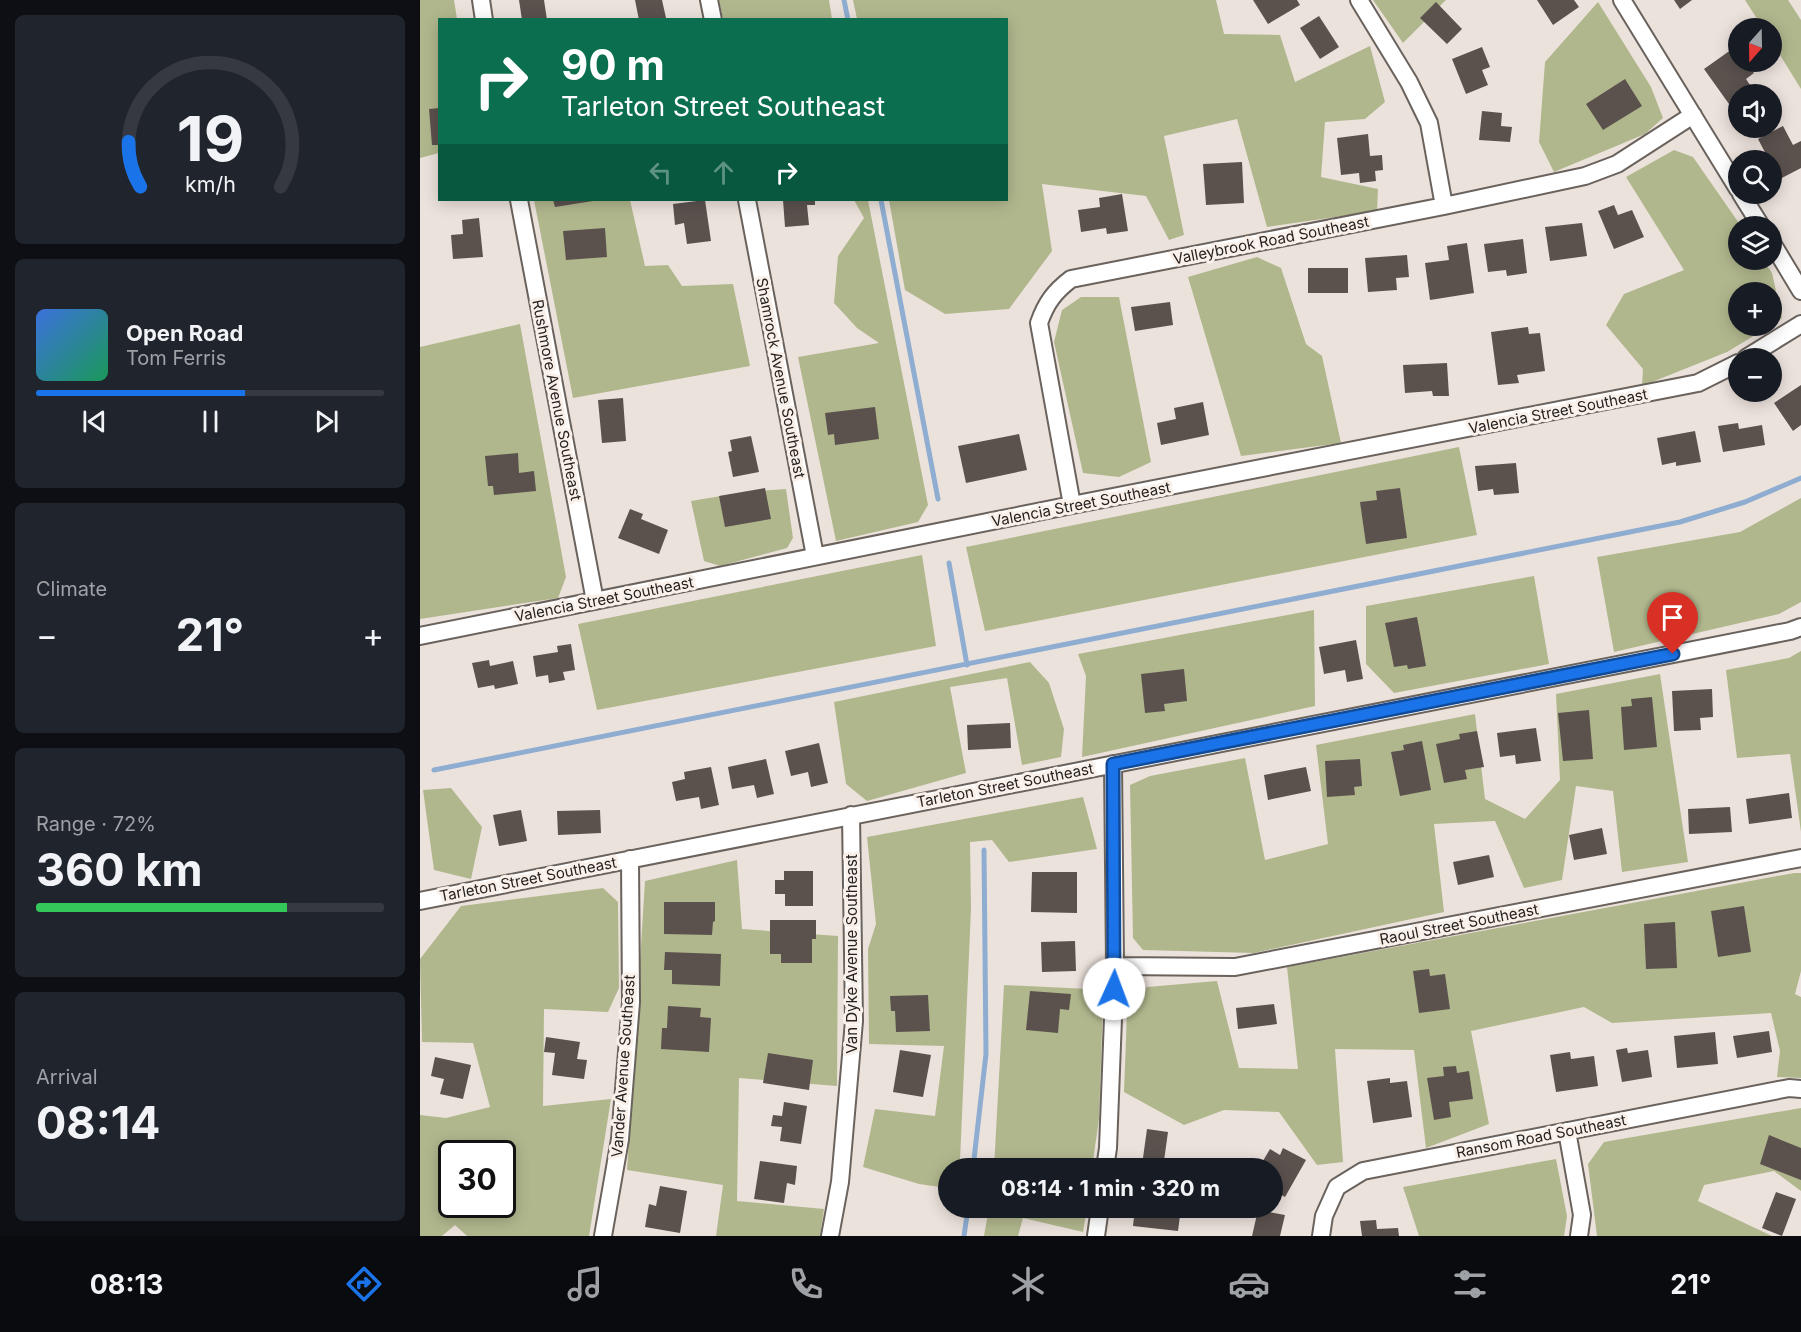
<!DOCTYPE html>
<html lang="en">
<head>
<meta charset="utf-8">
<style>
  body { margin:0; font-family:Inter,sans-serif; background:#20242c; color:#f1f3f6; height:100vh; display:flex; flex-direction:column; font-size:22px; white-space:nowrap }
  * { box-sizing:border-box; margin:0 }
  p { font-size:20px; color:#9ea1a6 }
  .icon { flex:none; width:33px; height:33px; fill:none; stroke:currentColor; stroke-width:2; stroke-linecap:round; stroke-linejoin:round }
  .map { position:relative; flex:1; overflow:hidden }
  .panel { display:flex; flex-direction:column; gap:15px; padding:15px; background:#0d0f14; width:420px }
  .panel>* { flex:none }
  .top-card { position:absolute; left:18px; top:18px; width:570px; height:183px; border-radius:0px; box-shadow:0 3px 15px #0003; background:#0b6e4f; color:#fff; overflow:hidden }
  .needle { width:39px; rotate:200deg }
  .fabs { position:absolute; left:1308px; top:18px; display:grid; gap:12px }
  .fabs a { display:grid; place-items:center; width:54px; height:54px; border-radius:50%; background:#171b24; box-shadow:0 3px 15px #0003; font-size:30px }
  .speed { position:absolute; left:18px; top:1140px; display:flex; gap:12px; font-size:30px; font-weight:700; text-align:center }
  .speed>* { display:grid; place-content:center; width:78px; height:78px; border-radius:50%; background:#171b24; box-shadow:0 3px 15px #0003; line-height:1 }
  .speed .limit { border:3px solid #111; border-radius:9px; background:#fff; color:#111 }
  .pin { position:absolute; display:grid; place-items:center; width:51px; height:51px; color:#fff; margin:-62px -26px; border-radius:50% 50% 50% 0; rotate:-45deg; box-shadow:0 0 6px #0007 }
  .pin .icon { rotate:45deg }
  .me { position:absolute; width:66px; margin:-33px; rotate:2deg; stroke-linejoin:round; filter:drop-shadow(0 0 4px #0008) }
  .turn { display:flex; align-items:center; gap:21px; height:126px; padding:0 24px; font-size:27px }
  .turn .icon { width:78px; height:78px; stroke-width:2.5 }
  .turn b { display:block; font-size:42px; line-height:51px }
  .lanes { display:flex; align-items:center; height:57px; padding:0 24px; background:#0003; justify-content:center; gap:30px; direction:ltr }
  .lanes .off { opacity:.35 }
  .big { font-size:45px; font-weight:700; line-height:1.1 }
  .panel .tile { flex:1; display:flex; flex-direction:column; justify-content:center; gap:9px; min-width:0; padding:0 21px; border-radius:9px; background:#20242c }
  .panel .dial { align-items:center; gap:0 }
  .dial svg { height:156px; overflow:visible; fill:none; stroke:#363941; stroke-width:7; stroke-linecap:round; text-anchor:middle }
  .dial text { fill:#f1f3f6; stroke:none }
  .song { display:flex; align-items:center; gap:18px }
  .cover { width:72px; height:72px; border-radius:9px; background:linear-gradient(135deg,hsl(220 70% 55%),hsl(150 70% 35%)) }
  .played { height:6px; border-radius:3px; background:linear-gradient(90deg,#1a73e8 60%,#363941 60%) }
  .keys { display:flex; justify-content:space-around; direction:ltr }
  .heat { display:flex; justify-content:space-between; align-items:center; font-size:33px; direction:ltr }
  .charge { height:9px; border-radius:4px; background:linear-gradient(90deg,#34c759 72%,#363941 0) }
  .trip { position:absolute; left:518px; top:1158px; width:345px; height:60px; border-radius:30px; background:#171b24; box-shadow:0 3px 15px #0003; font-weight:700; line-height:60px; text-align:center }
  .menu { display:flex; height:96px; justify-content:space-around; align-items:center; background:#090b0e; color:#9ea1a6 }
  .menu .icon { width:42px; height:42px }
  .menu .selected { color:#1a73e8 }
  .menu b { font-size:27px; color:#f1f3f6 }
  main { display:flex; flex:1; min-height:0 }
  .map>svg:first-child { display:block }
</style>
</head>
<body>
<main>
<section class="panel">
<div class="tile dial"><svg viewBox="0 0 100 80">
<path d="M14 69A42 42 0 1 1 86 69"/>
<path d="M14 69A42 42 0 0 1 8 46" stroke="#1a73e8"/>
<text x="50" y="56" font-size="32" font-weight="700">19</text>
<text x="50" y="72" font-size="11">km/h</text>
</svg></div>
<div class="tile">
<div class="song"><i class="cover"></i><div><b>Open Road</b><p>Tom Ferris</p></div></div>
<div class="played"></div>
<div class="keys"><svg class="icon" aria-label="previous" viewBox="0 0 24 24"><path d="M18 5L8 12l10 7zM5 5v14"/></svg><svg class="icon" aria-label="pause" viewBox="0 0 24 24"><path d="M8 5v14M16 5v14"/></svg><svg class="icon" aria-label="next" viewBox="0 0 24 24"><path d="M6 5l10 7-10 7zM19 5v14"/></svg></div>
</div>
<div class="tile"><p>Climate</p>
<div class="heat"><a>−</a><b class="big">21°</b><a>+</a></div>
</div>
<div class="tile"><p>Range · 72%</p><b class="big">360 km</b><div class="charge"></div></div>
<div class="tile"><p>Arrival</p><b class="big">08:14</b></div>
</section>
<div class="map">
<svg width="1381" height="1236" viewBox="0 0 1381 1236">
  <rect width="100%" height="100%" fill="#ece2dc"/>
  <path fill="#b1b78d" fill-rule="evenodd" d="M0 0H34L37 19 20 20 19 153 0 158Z
    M299 0H409L412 19H303Z
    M433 0H796L804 34 860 35 875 82 950 46 965 102 945 119 905 122 901 177 958 189 957 211 847 227 817 119 744 136 764 235 749 240 726 196 622 184 632 251 589 309 525 314 485 290 469 200H586V20L437 19Z
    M953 0H1026L983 43Z
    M1325 0H1368L1381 20V89L1352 42V28H1343Z
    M1178 2 1231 87 1243 118 1225 134 1134 172 1119 142 1125 62Z
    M1254 150 1273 157 1321 226H1318V260H1343L1352 273 1362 318 1352 324V292H1318V326H1350L1307 352 1222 386 1223 369 1186 325 1204 294 1264 270 1206 177Z
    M114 200H210L225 266 248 265 262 286 313 284 330 366 153 398Z
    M434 200H448L508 505 498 522 416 541 378 357 459 343 437 328 414 303 418 256 444 218Z
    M837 257 861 268 886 344 902 356 921 443 821 456 768 277Z
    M661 297H699L731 462 699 477 663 473 634 342 642 310Z
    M100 324 146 577 138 598 0 619V347Z
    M1039 447 1057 535 565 631 546 547Z
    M366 489 373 538 367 548 300 566 284 561 271 501 325 492Z
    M1381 498V602L1359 614 1194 652 1177 557 1320 532Z
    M502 555 516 646 177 710 158 624Z
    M1114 576 1129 664 974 693 946 664V606Z
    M894 610 895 706 662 757 666 676 658 654Z
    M1381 651V832L1370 754 1317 758 1306 670 1369 658Z
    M610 662 629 683 644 729 641 757 602 765 587 678 530 687 546 773 447 801 426 784 414 702Z
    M1240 674 1268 862 1202 872 1193 791 1156 786 1142 880 1104 888 1075 821 1014 824 1024 912 834 953 723 950 713 938 710 785 730 776 825 758 845 860 908 844 896 745 1055 714 1065 799 1105 819 1140 780 1136 694Z
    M31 788 62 827 51 879 14 870 3 790Z
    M663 797 677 849 589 862 572 840 550 842 551 909 540 1161 536 1168H528L527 1188 499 1184 443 1167 455 1109 515 1116 524 1046 449 1044 448 949 456 924 447 837Z
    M317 860 322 929 418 936 417 1086 319 1078 317 1201 404 1209 400 1236H296L303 1185 207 1170 225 881Z
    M1374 873H1381V971L1375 994 1381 997V1078L1357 1077 1360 1051 1351 1013 1192 1023 1164 1007 1051 1031 1069 1124 1006 1148 994 1050 915 1049 923 1162 897 1165 859 1112 804 1110 764 1125 704 1092 707 1012 727 987 797 981 819 1068 878 1069 867 967Z
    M183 888 198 902 199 988 188 1012 124 1009 123 1106 191 1099 169 1236H47L35 1225 22 1236H0V1115L26 1118 70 1107 53 1043 2 1042 0 959 41 906ZM32 1154H82V1204H32Z
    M584 985 669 989 683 1003 679 1119 672 1168H574Z
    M1381 1108V1191L1354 1171 1284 1185 1278 1201 1352 1236H1177L1168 1164 1184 1142Z
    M1136 1159 1147 1216 1144 1236H999L983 1187Z
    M569 1208H667L663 1232 603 1218 598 1236H564Z"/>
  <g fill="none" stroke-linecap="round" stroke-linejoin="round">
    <path stroke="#8eadd1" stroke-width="5" d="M424 0 428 20
      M461 200 518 499
      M529 563 547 665
      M14 770 1260 522 1325 502 1381 478
      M553 1168 566 1054 564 850
      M544 1236 548 1208"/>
  </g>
  <path fill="#5b524e" d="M99 0H124L127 20H102Z
    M215 0H242L246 18 219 20Z
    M833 0H877L880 5 848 24Z
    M1117 0H1154L1159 7 1133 25Z
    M1254 0H1272L1260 9Z
    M1016 2 1042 29 1027 44 1000 18Z
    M899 16 919 47 900 59 880 28Z
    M1062 47 1070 67 1062 70 1068 85 1046 94 1032 59Z
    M1315 47 1318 52V62H1325L1334 73 1326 79 1332 88 1322 94H1318V97L1309 104 1284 69Z
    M1205 79 1222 106 1183 130 1166 104Z
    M20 108V145H12L9 109Z
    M1062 111 1082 113 1081 126 1092 127 1090 142 1059 140Z
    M1363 126 1373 145 1381 141V168L1354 182 1352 177V160H1349L1338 139Z
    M948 134 950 156 962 155 963 170 955 171 956 181 940 183 939 173 921 175 917 138Z
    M822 162 824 203 786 205 783 164Z
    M702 194 708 231 687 234 686 228 661 232 658 210 680 207 679 198Z
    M133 200H173V201L135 207Z
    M285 200 291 241 267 244 264 223 255 225 253 204Z
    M363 200H395V205H387L389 225 365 227Z
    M1194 205 1198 215 1212 210 1224 237 1194 249 1178 211Z
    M59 218 63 257 33 259 31 235 43 234 42 220Z
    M1162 223 1167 256 1130 261 1125 227Z
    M185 228 187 257 146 260 143 231Z
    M1103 239 1107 273 1087 276 1086 270 1068 272 1064 244Z
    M1047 243 1054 293 1010 300 1005 263 1029 260 1027 246Z
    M987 255 989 277 976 278 977 290 948 292 945 258Z
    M888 268H928V293H888Z
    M750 302 753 325 715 331 711 307Z
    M1108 327 1109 334 1120 333 1125 371 1097 375 1099 383 1078 385 1071 332Z
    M1027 363 1029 396H1013L1012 391 985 393 983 365Z
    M1381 385V425L1373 431 1354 403Z
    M203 398 206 441 182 443 178 400Z
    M783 402 789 435 741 445 737 423 756 419 754 408Z
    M455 407 459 439 415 445 414 434 408 435 405 413Z
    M1318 423 1319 429 1342 425 1345 445 1303 452 1298 426Z
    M1275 431 1281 462 1256 466V462L1242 465 1237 438Z
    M599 434 607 470 546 483 538 446Z
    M331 436 339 472 313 477 308 452 312 451 310 440Z
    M98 453 99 473 114 471 116 491 74 495 73 486H68L65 456Z
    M1096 463 1099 493 1074 495 1073 489 1058 491 1055 466Z
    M345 488 351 519 305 527 299 496Z
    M980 488 987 538 946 544 940 502 957 500 956 491Z
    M210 509 223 514 221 519 248 530 239 554 198 538Z
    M997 617 1006 666 988 669 987 665 974 667 965 623Z
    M936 640 943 679 927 682 925 670 904 674 899 647Z
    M151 644 155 670 143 672 145 680 129 683 128 675 116 677 113 656 138 652 137 646Z
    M69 660 70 666 93 661 98 684 75 689 74 685 58 688 52 663Z
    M764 669 767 701 744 704 745 711 725 713 721 674Z
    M1292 689 1293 717 1280 718 1281 730 1254 731 1252 691Z
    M1232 697 1237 747 1204 750 1201 707 1212 706 1211 699Z
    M1169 710 1173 759 1143 761 1138 713Z
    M590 723 591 748 548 750 547 725Z
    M1116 728 1121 761 1096 764 1095 755 1080 757 1077 733Z
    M1057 731 1064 767 1045 770 1047 779 1024 783 1016 744 1040 739 1039 734Z
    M1002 741 1011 790 980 796 971 752 984 750 983 745Z
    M399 743 408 783 391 787 388 772 371 776 365 751Z
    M346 759 354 794 337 798 334 785 312 789 308 767Z
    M940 759 942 786 934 787 935 795 907 797 905 761Z
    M291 767 299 805 281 809 279 797 256 801 252 782 265 779 264 772Z
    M886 767 891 791 848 800 844 775Z
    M1369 793 1372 818 1329 824 1326 799Z
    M1310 807 1312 832 1269 834 1268 809Z
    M101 810 107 841 79 846 73 815Z
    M180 810 181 833 138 835 137 811Z
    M1182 828 1187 854 1154 860 1149 835Z
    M1069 855 1074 877 1038 885 1033 862Z
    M364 871H393V906H365V894H355V880H364Z
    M612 872H657V913L611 912Z
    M244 902H295V921L293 922 292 935 244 934Z
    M1324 906 1331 952 1298 957 1291 911Z
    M350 920H396V939H392V963H361V954H350Z
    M1255 922 1257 968 1226 969 1224 924Z
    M655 941 656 971 622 972 621 942Z
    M245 952 301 954 300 986 252 984V970H244Z
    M1009 969 1010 976 1025 974 1030 1009 999 1013 993 971Z
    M610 991 651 994 649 1010 640 1009 638 1033 606 1030Z
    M508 995 510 1031 476 1032 475 1011H471L470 996Z
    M854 1004 857 1024 818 1029 816 1008Z
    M248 1006 281 1008 280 1017 291 1018 289 1052 241 1049 242 1028H247Z
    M1349 1031 1352 1052 1317 1058 1313 1036Z
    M1295 1032 1298 1064 1257 1068 1254 1036Z
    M126 1037 160 1042 157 1059 167 1060 164 1079 132 1075 135 1053 124 1052Z
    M1207 1048 1208 1053 1228 1050 1232 1077 1202 1082 1196 1050Z
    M480 1050 511 1055 503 1097 473 1092Z
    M1150 1052 1151 1059 1174 1056 1178 1086 1136 1092 1130 1055Z
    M348 1053 393 1060 389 1090 343 1083Z
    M15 1057 51 1065 43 1099 20 1094 24 1079 11 1076Z
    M1036 1066 1037 1073 1049 1071 1053 1099 1029 1102 1031 1117 1014 1120 1007 1078 1024 1076 1023 1067Z
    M970 1078V1083L987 1081 992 1117 953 1123 947 1081Z
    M364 1102 387 1106 381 1144 360 1141 362 1127 351 1126 353 1115 362 1116Z
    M727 1129 748 1132 743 1168 722 1165Z
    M1349 1135 1381 1148V1180L1340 1164Z
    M863 1148 886 1160 865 1197 852 1190V1168L840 1166 850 1149 860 1155Z
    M340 1161 377 1166 375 1185 367 1183 364 1203 334 1199Z
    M240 1186 267 1191 260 1233 225 1227 229 1204 236 1206Z
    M1356 1192 1376 1199 1362 1236 1342 1228Z
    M715 1208H761L758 1231 713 1226Z
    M838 1210 865 1215 860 1236H832Z
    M956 1220 957 1229 978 1228 979 1236H942L940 1221Z"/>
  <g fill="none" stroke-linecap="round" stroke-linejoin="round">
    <g stroke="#6a625c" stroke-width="20">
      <path id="minor" d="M61 0 64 20
        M289 0 293 20
        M939 0 989 82 1009 123 1024 206
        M1202 0 1318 189
        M1321 194 1341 226
        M99 200 175 601
        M327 200 395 556
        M1352 243 1381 291
        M1326 358 1381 324
        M652 505 619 323C626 303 634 292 651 279L1024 206 1165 176 1197 164 1273 115
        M0 636 652 505 1278 383 1318 363
        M0 901 1370 631 1381 627
        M695 966 815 967 1381 858
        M1147 1131 1162 1215 1159 1236
        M685 1168 688 1148 695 966 693 764
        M183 1236 200 1139 211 1002 210 859
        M410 1236 420 1182 434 1021 431 815
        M676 1236 680 1208
        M901 1236 904 1216 917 1187 943 1171 1369 1088 1381 1089"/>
    </g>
    <use href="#minor" stroke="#fff" stroke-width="16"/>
  </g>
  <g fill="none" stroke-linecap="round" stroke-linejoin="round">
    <g stroke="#114b97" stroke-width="15">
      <path id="route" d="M694 989 693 764 1253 654"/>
    </g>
    <use href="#route" stroke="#1a73e8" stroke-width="10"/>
  </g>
  <g text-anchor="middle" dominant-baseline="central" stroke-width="6" stroke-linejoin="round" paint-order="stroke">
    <g font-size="15" fill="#262220" stroke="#f9f0e9">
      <text transform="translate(851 240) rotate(-11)">Valleybrook Road Southeast</text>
      <text transform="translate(361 378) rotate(79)">Shamrock Avenue Southeast</text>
      <text transform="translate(137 400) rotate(79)">Rushmore Avenue Southeast</text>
      <text transform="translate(1138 411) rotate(-11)">Valencia Street Southeast</text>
      <text transform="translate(661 504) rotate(-11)">Valencia Street Southeast</text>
      <text transform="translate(184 599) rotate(-11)">Valencia Street Southeast</text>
      <text transform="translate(585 785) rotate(-11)">Tarleton Street Southeast</text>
      <text transform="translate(108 879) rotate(-11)">Tarleton Street Southeast</text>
      <text transform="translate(1039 924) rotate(-11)">Raoul Street Southeast</text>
      <text transform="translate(431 954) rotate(-90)">Van Dyke Avenue Southeast</text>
      <text transform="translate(203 1066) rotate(-86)">Vander Avenue Southeast</text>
      <text transform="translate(1121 1136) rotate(-11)">Ransom Road Southeast</text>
    </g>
  </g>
</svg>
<div class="fabs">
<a><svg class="needle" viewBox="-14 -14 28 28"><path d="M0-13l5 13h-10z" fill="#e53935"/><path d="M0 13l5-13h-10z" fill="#9ea1a6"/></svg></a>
<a><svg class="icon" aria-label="sound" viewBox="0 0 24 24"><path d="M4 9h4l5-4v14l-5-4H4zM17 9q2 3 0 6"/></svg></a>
<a><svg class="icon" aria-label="search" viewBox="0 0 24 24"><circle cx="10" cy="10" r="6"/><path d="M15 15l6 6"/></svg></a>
<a><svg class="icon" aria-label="layers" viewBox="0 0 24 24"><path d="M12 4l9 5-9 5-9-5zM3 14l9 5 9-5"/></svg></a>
<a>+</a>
<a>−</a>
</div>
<div class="speed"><div class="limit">30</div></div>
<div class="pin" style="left:1253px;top:654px;background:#d93025"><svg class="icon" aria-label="arrive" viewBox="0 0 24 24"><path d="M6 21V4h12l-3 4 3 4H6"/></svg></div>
<svg class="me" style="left:694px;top:989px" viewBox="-20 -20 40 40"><circle r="19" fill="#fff"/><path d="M0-13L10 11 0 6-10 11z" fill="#1a73e8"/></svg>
<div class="trip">08:14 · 1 min · 320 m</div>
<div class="top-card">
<div class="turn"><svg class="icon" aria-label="right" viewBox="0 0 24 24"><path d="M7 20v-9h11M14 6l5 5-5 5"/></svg><div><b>90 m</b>Tarleton Street Southeast</div></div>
<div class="lanes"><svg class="icon off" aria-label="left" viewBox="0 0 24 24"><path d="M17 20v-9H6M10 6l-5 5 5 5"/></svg><svg class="icon off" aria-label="ahead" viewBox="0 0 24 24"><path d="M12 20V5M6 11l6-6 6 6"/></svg><svg class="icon" aria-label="right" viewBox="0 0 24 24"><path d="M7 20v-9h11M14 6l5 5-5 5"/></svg></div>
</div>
</div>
</main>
<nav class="menu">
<b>08:13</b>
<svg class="icon selected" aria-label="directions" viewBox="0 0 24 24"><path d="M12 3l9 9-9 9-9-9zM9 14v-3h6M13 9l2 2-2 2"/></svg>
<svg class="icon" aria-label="music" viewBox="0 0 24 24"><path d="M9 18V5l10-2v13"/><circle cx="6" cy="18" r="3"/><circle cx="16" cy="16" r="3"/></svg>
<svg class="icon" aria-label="phone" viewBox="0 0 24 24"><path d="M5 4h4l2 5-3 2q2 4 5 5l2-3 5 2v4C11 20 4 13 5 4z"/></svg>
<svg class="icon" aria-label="climate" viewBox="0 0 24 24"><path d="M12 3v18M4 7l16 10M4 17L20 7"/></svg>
<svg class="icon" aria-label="car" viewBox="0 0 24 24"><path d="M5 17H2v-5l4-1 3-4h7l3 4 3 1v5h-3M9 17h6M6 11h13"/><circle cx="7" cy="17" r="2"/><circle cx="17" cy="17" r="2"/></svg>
<svg class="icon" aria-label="filters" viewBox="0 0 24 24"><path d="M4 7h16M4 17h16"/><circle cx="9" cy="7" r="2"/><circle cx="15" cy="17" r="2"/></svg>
<b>21°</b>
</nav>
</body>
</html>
